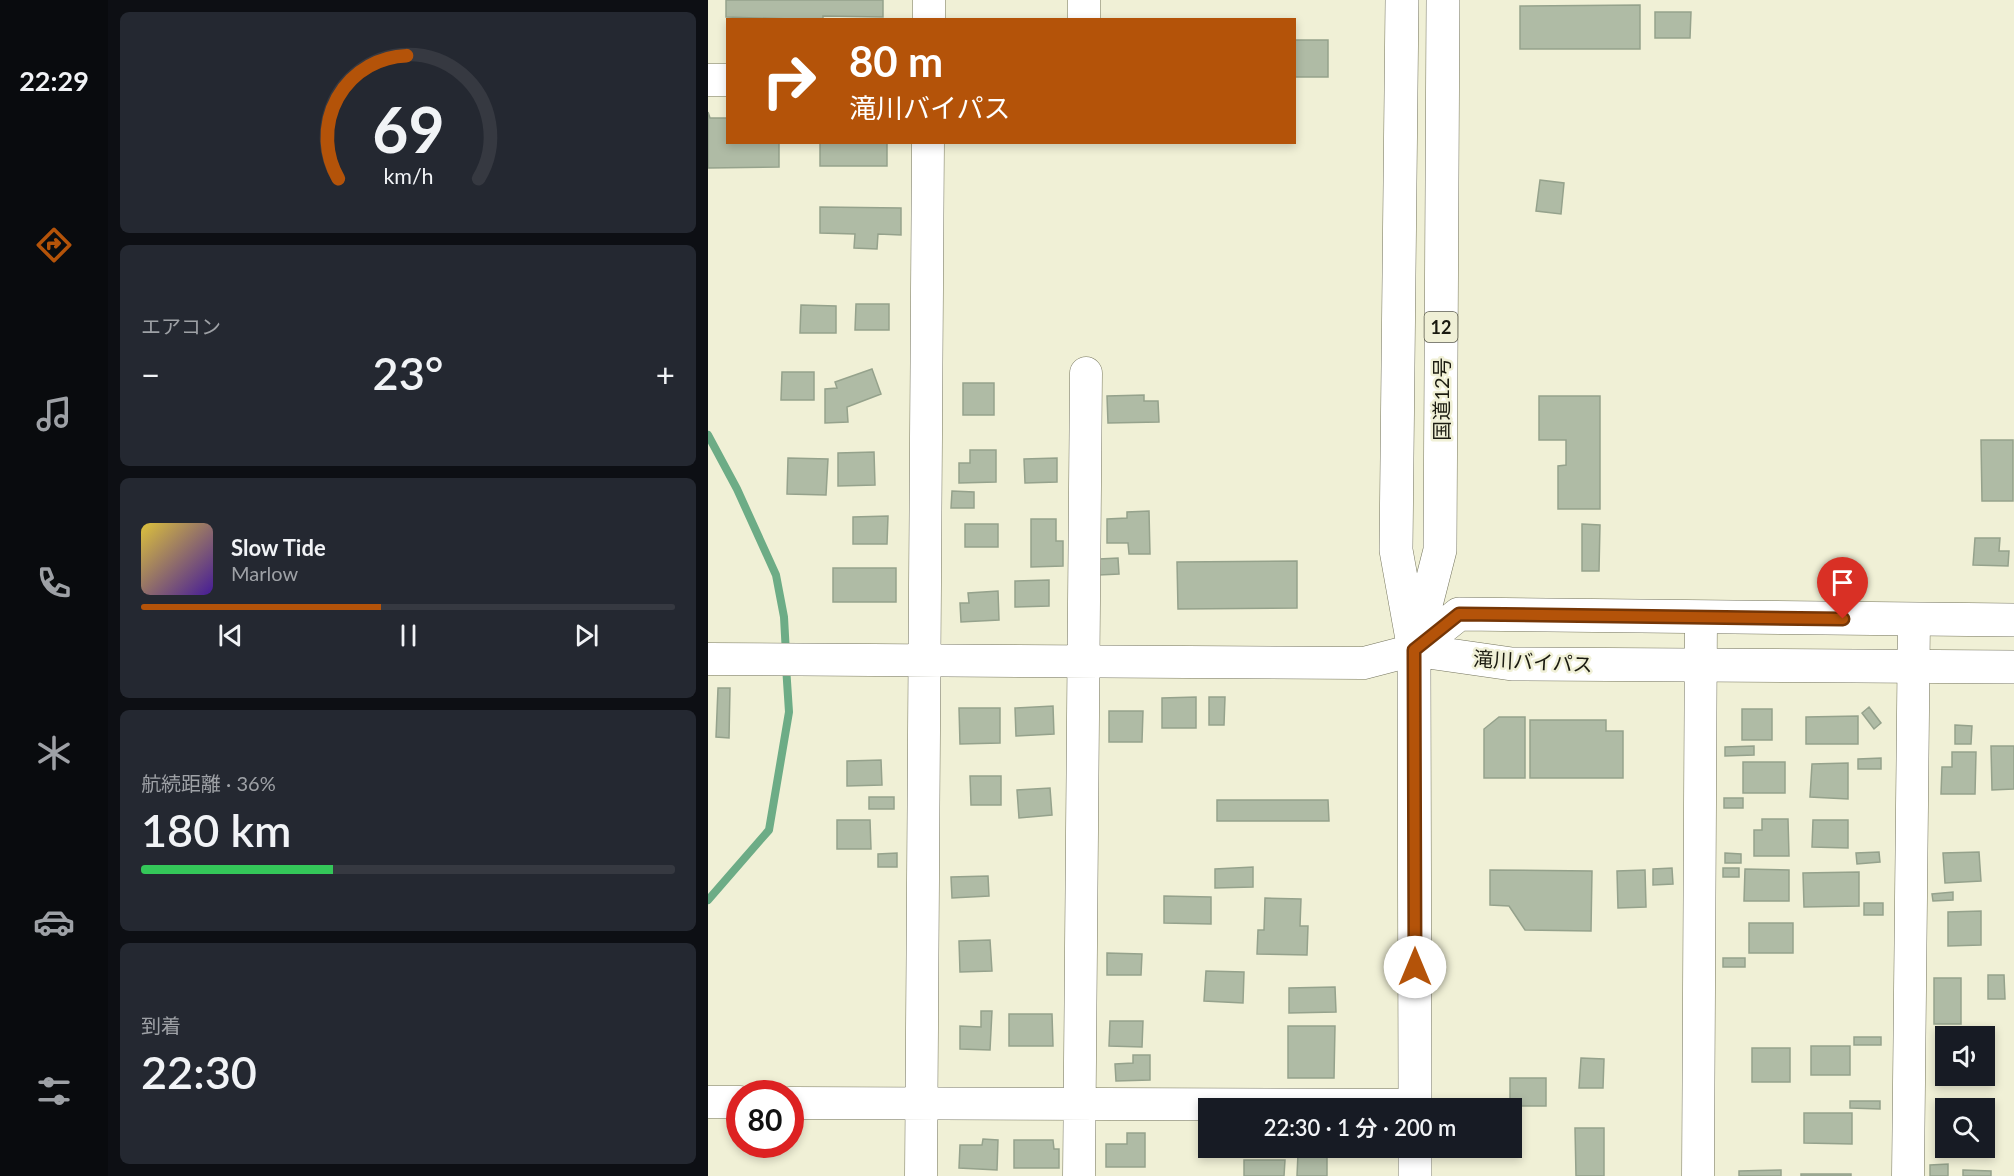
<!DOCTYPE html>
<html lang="ja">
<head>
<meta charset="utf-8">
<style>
  body { margin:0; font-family:Lato,"Noto Sans JP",sans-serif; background:#242831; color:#f1f3f6; height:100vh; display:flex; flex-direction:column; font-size:22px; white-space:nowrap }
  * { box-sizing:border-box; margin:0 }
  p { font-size:20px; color:#9ea1a6 }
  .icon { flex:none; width:33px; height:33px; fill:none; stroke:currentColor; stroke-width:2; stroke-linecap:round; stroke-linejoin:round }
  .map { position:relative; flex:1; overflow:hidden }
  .drawer { display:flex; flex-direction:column; gap:12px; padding:12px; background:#0d0f14; width:600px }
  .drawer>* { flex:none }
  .hud { position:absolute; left:18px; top:18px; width:570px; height:126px; border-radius:0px; box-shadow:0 3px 9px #0003; background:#b45309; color:#fff; overflow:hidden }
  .controls { position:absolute; left:1227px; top:1026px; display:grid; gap:12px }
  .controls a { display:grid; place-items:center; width:60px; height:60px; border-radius:0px; background:#171b24; box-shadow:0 3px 9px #0003; font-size:30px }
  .speed { position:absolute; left:18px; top:1080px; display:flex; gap:12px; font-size:30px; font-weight:700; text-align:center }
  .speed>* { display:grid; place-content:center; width:78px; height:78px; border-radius:50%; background:#171b24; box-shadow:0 3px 9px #0003; line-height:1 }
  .speed .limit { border:9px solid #d22; background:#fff; color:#111 }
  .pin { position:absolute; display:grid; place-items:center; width:51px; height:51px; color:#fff; margin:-62px -26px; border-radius:50% 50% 50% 0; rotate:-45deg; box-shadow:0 0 6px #0007 }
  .pin .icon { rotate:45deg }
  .me { position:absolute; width:66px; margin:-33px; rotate:0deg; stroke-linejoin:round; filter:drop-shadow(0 0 4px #0008) }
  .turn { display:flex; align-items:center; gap:21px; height:126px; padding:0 24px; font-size:27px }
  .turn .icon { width:78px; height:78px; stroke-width:2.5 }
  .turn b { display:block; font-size:42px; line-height:51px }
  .big { font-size:45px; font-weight:600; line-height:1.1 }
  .drawer .card { flex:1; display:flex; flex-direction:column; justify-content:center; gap:9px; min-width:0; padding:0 21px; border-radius:9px; background:#242831 }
  .drawer .dial { align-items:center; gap:0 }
  .dial svg { height:156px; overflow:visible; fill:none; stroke:#363941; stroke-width:7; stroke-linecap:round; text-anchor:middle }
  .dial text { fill:#f1f3f6; stroke:none }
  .song { display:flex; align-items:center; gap:18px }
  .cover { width:72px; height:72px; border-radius:9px; background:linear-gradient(135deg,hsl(50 70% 55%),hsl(260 70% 35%)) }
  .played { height:6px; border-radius:3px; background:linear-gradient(90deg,#b45309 45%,#363941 45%) }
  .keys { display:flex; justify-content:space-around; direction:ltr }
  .heat { display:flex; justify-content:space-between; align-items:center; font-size:33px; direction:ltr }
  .charge { height:9px; border-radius:4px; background:linear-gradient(90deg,#34c759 36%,#363941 0) }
  .trip { position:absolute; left:490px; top:1098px; width:324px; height:60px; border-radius:0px; background:#171b24; box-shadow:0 3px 9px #0003; font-weight:600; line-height:60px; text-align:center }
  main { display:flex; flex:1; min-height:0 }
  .tabs { display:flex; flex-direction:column; width:108px; justify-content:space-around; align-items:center; background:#090b0e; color:#9ea1a6 }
  .tabs .icon { width:42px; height:42px }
  .tabs .selected { color:#b45309 }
  .tabs b { font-size:27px; color:#f1f3f6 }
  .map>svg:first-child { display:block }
</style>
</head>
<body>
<main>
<nav class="tabs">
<b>22:29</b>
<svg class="icon selected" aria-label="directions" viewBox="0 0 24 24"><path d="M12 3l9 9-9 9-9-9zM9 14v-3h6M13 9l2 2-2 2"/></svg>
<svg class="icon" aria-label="music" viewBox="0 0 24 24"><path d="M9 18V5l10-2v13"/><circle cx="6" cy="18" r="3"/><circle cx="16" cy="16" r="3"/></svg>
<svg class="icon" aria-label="phone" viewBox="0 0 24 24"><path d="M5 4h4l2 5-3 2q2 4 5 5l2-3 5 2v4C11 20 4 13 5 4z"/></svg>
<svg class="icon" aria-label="climate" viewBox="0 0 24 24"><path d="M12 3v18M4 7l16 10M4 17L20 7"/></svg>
<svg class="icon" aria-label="car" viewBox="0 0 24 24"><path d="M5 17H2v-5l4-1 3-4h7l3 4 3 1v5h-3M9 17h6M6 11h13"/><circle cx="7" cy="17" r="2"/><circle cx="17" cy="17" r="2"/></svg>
<svg class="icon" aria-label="filters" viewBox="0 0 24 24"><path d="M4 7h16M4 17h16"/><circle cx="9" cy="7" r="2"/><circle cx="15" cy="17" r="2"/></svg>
</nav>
<section class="drawer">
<div class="card dial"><svg viewBox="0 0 100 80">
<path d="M14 69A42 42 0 1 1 86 69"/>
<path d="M14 69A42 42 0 0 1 49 6" stroke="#b45309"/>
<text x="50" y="56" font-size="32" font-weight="700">69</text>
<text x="50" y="72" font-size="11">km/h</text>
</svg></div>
<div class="card"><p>エアコン</p>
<div class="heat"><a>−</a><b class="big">23°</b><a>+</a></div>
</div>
<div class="card">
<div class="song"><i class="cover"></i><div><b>Slow Tide</b><p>Marlow</p></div></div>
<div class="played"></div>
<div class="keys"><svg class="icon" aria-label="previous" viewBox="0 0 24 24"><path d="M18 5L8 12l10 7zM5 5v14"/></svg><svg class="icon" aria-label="pause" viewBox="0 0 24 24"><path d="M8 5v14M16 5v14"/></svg><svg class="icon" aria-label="next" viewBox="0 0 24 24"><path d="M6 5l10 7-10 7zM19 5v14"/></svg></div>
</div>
<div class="card"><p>航続距離 · 36%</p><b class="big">180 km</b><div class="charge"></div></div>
<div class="card"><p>到着</p><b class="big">22:30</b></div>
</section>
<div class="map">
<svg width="1306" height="1176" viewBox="0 0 1306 1176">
  <rect width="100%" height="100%" fill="#f0f0d6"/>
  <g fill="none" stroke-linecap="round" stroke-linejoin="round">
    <path stroke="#6dac86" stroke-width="8" d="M0 435 29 489 68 575 76 617 78 654
      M0 900 61 830 81 712 78 666"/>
  </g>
  <path fill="#afbba5" stroke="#95a28c" stroke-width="1.5" d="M18 0H175V17L115 16V20L18 17Z
    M932 5V49H812V6Z
    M947 12H983L982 38H947Z
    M586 40H620V77H586Z
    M0 112 2 118H20V142H71V167L0 168Z
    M112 142H179V166H112Z
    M832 180 856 183 853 214 828 211Z
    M112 207 193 208V235L170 234 169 249 146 248 147 234 112 233Z
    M148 304H181V330H147Z
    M93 305 128 306V333H92Z
    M164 369 173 394 139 407 140 422 117 423V389L129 388 127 382Z
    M74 372H106V400H73Z
    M255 383H286V415H255Z
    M436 395V401H450L451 422 400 423 399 396Z
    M831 396H892V509H850V466L858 465V440H831Z
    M1273 440H1305V501H1274Z
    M262 450H288V482L251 483V463H262Z
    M166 452 167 485 130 486V453Z
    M80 458 120 459 118 495 79 494Z
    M349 458V482L317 483 316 459Z
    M244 491 266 492V508H243Z
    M441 511 442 554H421L420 543H399V519L419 518V512Z
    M180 516 179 544H145V517Z
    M323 519H348V541H355V566L323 567Z
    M257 524H290V547H257Z
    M874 524 892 525 891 571H874Z
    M1267 538H1292L1291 551H1301L1300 566 1265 565Z
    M410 558 411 574 391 575V559Z
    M589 561V608L470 609 469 562Z
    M125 568H188V602H125Z
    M341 580V606L307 607V581Z
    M290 591 291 620 253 622 252 603H261L260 593Z
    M10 688H22L21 738 8 737Z
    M488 697V728H454V698Z
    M501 697H517L516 725H501Z
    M345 706 346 734 308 736 307 708Z
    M1161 707 1173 723 1166 729 1154 713Z
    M251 708H292V743L252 744Z
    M1034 709H1064V740H1034Z
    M401 711H435L434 742H401Z
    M1150 716V744H1098V717Z
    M791 717H817V778H776V729Z
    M822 720H898V731H915V778H822Z
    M1247 725 1264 726 1263 744H1247Z
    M1046 746V755L1017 756V747Z
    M1283 746H1306V789L1284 790Z
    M1244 752H1268L1267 794H1233L1234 767H1244Z
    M1173 758V769H1150V759Z
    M173 760 174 785 139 786V761Z
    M1035 762H1077V793H1035Z
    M1140 763V799L1102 797 1104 764Z
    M262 776H293V805H263Z
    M342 788 344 815 311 818 309 790Z
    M161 797H186V809H161Z
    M1016 798H1035V808H1016Z
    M509 800H620L621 821H509Z
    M1054 819H1080L1081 856H1046V830H1054Z
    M129 820H162L163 849H129Z
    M1105 820H1140V848L1104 847Z
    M1171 852 1172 862 1149 864 1148 853Z
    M1271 852 1273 881 1237 883 1235 853Z
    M189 853V867H170V854Z
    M1017 853 1033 854V863H1017Z
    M545 867V887L507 888V869Z
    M964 868 965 884 945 885V869Z
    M1015 868H1031V877H1015Z
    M1037 869 1081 870V901H1036Z
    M782 870 884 871 883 931 817 930 801 906 782 905Z
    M937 870 938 907 910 908 909 871Z
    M1151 872V906L1096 907 1095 873Z
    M280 876 281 896 244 898 243 877Z
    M1245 892V900L1225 901 1224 894Z
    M456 896 503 897V924L456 923Z
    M557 898 593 899 592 926H600L599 955 549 954 550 930H556Z
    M1156 903H1175V915H1156Z
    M1273 911V945L1240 946V912Z
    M1041 923H1085V953H1041Z
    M282 940 284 971 252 972 251 941Z
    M399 953 434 954 433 975H399Z
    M1015 958H1037V967H1015Z
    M498 971 536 972 535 1003 496 1001Z
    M1280 975H1296L1297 999H1280Z
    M1226 978H1253V1024H1226Z
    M627 987 628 1012 581 1013V988Z
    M273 1011H284L282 1050 252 1049V1026L273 1027Z
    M301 1014H344L345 1046H301Z
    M402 1021H435L434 1047 401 1046Z
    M580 1026H627L626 1078H580Z
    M1146 1037H1173V1045H1146Z
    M1103 1046H1142V1075H1103Z
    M1044 1048H1082V1082H1044Z
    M425 1055H442V1080L408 1081 407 1064 425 1063Z
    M873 1058 896 1059 895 1088H871Z
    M802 1078H838V1106H802Z
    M1142 1101H1172V1109L1142 1108Z
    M1096 1113H1144V1144L1096 1143Z
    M867 1128H896V1176H868Z
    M419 1133H437V1167H398V1144H419Z
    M275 1139 290 1140 289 1170 251 1168 252 1145H274Z
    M306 1140H345L346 1149H351V1168H306Z
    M590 1153H619V1176H589Z
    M536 1160H577L576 1176H536Z
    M1240 1164V1176H1222V1165Z
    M1073 1170V1176H1031V1171Z
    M1255 1170 1283 1171V1176H1255Z
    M1093 1174H1143V1176H1093Z"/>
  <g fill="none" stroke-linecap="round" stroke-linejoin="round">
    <g stroke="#74745d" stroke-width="33">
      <path id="minor" d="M376 0V20
        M221 20V0
        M0 80H20
        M0 659 656 663 706 650
        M0 1102H32
        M82 1103 707 1105
        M213 1176 220 142
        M371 1176 378 373
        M990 1176 993 618
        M1200 1176 1206 620"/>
    </g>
    <g stroke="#74745d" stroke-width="34">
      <path id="highway" d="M694 0 688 550 706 650 707 1108
        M709 640 732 550 735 0
        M706 650 751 614 1306 620
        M706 650 804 664 1306 667
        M707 1148V1176"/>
    </g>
    <use href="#minor" stroke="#fff" stroke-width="32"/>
    <use href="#highway" stroke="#fff" stroke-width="33"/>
  </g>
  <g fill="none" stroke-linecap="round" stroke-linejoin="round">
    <g stroke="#753606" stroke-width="15">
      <path id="route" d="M707 967 706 650 751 614 1135 619"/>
    </g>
    <use href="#route" stroke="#b45309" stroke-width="10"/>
  </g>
  <g text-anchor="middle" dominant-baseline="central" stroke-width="5" stroke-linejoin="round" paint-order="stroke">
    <rect fill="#f0f0d6" stroke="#5a5a4b" stroke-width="1.5" x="716.5" y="312" width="33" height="30" rx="4.5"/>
    <g font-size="18" font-weight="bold" fill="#1a1a10">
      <text x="733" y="327">12</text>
    </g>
    <g font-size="20" fill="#1a1a10" stroke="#f0f0d6">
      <text transform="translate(733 399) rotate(-90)">国道12号</text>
      <text transform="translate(825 661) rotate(3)">滝川バイパス</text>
    </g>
  </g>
</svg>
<div class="controls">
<a><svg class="icon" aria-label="sound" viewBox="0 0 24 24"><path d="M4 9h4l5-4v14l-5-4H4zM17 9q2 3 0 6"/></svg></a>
<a><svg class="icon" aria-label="search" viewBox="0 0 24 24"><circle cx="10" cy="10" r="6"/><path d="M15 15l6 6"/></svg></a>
</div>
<div class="speed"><div class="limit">80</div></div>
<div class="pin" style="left:1135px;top:619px;background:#d93025"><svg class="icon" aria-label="arrive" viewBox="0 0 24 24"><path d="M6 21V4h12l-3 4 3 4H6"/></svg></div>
<svg class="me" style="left:707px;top:967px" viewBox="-20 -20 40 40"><circle r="19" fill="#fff"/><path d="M0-13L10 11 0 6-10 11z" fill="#b45309"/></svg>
<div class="trip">22:30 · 1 分 · 200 m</div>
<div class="hud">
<div class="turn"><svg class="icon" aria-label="right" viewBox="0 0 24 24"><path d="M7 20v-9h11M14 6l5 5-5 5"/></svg><div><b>80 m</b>滝川バイパス</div></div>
</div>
</div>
</main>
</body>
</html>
